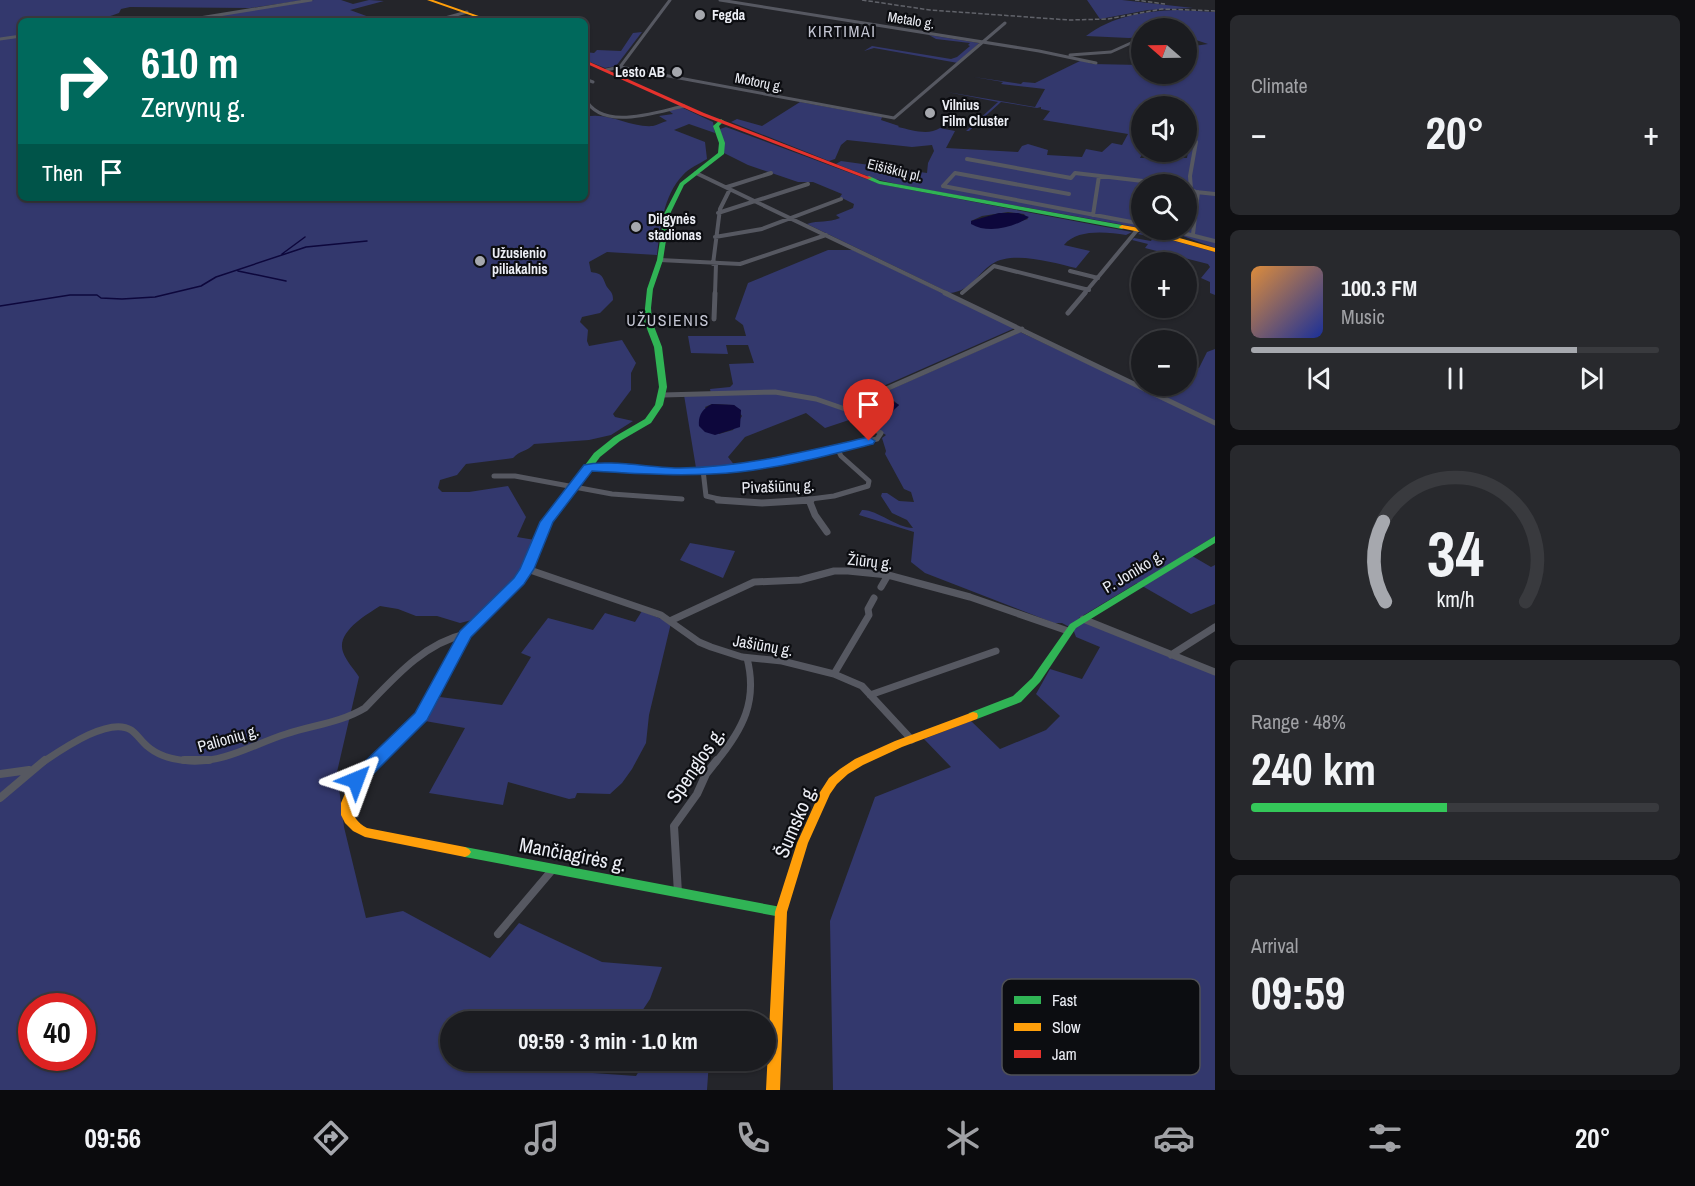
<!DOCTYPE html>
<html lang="en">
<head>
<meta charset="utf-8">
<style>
  body { margin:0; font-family:"Archivo Narrow",sans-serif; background:#28292d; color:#f1f3f6; height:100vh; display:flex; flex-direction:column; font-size:22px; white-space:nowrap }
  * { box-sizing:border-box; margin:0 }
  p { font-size:20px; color:#a0a1a5 }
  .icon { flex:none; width:33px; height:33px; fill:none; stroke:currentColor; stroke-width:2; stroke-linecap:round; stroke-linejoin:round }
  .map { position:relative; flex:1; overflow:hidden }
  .sheet { display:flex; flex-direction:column; gap:15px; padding:15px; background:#0f0f12; width:480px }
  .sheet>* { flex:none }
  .top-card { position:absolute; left:18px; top:18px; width:570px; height:183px; border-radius:9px; box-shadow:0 2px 4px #0004,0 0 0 2px #393a3e; background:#00695c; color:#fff; overflow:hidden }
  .needle { width:39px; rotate:290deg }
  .buttons { position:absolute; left:1131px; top:18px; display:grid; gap:12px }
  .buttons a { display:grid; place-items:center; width:66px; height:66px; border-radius:50%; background:#1b1c20; box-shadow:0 2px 4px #0004,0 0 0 2px #393a3e; font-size:30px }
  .speed { position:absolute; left:18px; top:993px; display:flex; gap:12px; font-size:30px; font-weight:700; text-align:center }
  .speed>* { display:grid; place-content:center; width:78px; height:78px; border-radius:50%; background:#1b1c20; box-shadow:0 2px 4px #0004,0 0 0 2px #393a3e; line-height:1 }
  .speed .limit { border:9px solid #d22; background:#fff; color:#111 }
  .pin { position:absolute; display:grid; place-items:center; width:51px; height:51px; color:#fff; margin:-62px -26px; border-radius:50% 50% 50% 0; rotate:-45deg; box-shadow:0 0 6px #0007 }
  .pin .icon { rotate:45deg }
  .me { position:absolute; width:66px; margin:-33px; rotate:44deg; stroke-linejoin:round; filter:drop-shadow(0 0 4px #0008) }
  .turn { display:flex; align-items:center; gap:21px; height:126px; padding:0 24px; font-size:27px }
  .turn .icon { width:78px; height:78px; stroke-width:2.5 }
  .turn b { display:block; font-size:42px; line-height:51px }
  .then { display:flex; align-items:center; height:57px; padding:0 24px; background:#0003; gap:12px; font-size:22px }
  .big { font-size:45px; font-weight:700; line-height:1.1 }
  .sheet .tile { flex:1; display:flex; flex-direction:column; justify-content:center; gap:9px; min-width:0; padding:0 21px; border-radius:9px; background:#28292d }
  .sheet .dial { align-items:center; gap:0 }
  .dial svg { height:156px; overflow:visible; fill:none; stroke:#393a3e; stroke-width:7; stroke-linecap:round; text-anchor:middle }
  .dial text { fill:#f1f3f6; stroke:none }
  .song { display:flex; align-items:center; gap:18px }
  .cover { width:72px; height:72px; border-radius:9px; background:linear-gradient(135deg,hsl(30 70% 55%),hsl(230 70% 35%)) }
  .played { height:6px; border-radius:3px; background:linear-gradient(90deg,#a6a8ae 80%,#393a3e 80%) }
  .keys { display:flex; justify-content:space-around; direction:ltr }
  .heat { display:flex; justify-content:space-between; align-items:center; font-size:33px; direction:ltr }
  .charge { height:9px; border-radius:4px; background:linear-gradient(90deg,#34c759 48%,#393a3e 0) }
  .trip { position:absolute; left:440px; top:1011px; width:336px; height:60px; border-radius:30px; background:#1b1c20; box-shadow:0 2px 4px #0004,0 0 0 2px #393a3e; font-weight:700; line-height:60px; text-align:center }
  .tabs { display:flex; height:96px; justify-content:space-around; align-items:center; background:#0b0b0d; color:#a0a1a5 }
  .tabs .icon { width:42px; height:42px }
  .tabs .active { color:#a6a8ae }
  .tabs b { font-size:27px; color:#f1f3f6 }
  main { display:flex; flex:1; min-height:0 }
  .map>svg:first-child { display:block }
</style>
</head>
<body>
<main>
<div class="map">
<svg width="1215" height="1090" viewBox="0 0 1215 1090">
  <rect width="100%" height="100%" fill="#24252a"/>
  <path fill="#33386d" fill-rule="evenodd" d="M0 0H305L250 8 130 7 121 9 119 13C88 25 54 21 21 21V198H585V117C608 111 630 128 653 126 657 125 663 122 667 121L659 116 673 114 668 110 681 107 713 122 715 133 689 124 674 130 705 142 707 159C699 164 689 168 683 175 663 196 660 228 657 255L607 252 589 262 591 272C604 274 602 277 607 287 611 292 613 293 613 300L600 313 582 317 580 322 588 330 587 341 589 346 622 340 636 363 631 373V390L613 414 615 417 633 421 611 435 589 440 534 444C528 451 519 451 513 458L466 464 457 475 440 480 438 488 442 492H469L508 486 526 517 517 537 535 540 523 571 506 591 472 620 460 623 437 616H416L398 609 380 606C366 615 336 632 343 652 346 661 354 669 359 677L337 772 344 827 366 918 403 911 490 958 519 923 602 962 662 967 650 999 638 1017 609 1018 607 1022H450V1060L596 1061 593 1073 636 1076 645 1061H709L707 1090H0ZM32 1006H82V1058H32Z
    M314 0H341L353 4 369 0 384 1 350 10 380 21H183Z
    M1087 0H1122L1193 8 1148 10 1100 19Z
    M1177 10 1215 12V248L1175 233 1157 230H1186V184H1142L1141 228 905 186 875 179 836 164 841 161 927 173 928 163 934 151 932 145 912 147 847 140 841 145 835 159 829 161 731 122 737 119 762 126 800 102 882 117 881 120 899 126 898 127C912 130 928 136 940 128L955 131 946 148 1018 152 1022 146 1028 144 1048 150 1047 155 1082 157 1086 149 1102 152 1112 143 1122 145 1128 134 1043 120 1050 111 1041 109V107L1037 108 1001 102 969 131H966L998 102 947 92 1035 107 1045 89 1001 84 1003 82 974 77 1021 84 1023 82 1035 83 1082 60 1092 64 1141 65 1142 74H1186L1187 47 1208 44 1187 37 1186 28H1142L1141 37 1129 38 1086 36C1112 16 1145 11 1177 10ZM1142 106H1186L1187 138 1190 139 1187 158H1140L1143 152Z
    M642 32 616 66 605 68 585 60V52L594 53 597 50 621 51 633 33Z
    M929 35 979 43 958 63 874 48 864 51 872 46 951 59 957 57 970 46 968 45 970 43 936 39Z
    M726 127 880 184 1132 232 1126 235C1106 232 1077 229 1064 245L1090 251 1076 268C1055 263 1012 250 992 264 977 274 971 291 950 293L807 224C819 220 828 223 840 218L836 215 853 208 854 204 840 197 842 194 813 182H798L748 165 724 153 720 129ZM1008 212 1024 214 1028 219 999 228 971 221 982 216Z
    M1141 232 1215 252V295L1210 293V282L1201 278 1210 267 1208 264 1145 248 1148 244 1132 240 1134 238 1151 241 1153 237 1138 234Z
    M828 250H853L1015 328 847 402 845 409 852 419 825 428 806 413 745 437 728 457 736 467 696 468 684 395 711 394 710 389 730 387 733 384 729 364 754 363 748 345H726L728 354 691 353 688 336H746L743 325 735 319 748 283ZM712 404 734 405 742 416 733 430 719 434 705 407Z
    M1020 332 1133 385 1141 382 1142 386H1186L1187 369 1199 368 1207 352 1215 349V536L1187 553 1211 567 1215 565V604L1191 614 1137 583 1079 618 1215 674V1090H833L830 921 875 797 951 767 924 739 971 721 1000 749 1046 730 1060 716 1036 694 1050 669 1082 679 1100 647 1076 637 1073 629 1062 623H1054L925 573 911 562 914 532 859 515 862 510C876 509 897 528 913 528L907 520 892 513 881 496 882 493H887L899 501 914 502 911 492 904 489 885 454 886 451 882 438 886 435 851 413V407ZM876 396 894 401 899 405 883 420 860 412Z
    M690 543 735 551 723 578 680 560Z
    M642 611 671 623 649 715 646 743 632 769 622 783 610 794 577 793 575 798 569 799 508 782 503 805 429 793 465 728 425 721 440 697 502 705 531 657 521 653 548 618 593 630 605 613 635 622Z"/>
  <path fill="#0d073c" d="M999 213H1018L1029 217C1013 228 988 234 971 224V221Z
    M876 396H883L899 405 883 420 860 411Z
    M712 404 734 405 741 410 740 427 715 435 705 432 699 426C698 416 702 409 712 404Z"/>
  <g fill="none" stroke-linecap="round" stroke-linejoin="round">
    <path stroke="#0d073c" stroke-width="1.5" d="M282 254 305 237
      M238 271 286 281
      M0 306 70 295H97L101 298 122 299 155 297 201 286 216 277 306 247 367 241"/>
    <path stroke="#565861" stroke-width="3" d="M720 0 1039 51 1096 63
      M181 21 311 0
      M434 21 467 12
      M0 39 21 36
      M1070 55 1111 52 1131 43 1142 42
      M620 67 894 118 1005 23
      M606 70 620 67 670 0
      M585 79 593 82
      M585 98C601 132 656 112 684 106"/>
    <path stroke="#565861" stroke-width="4" d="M967 159 1071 178 1075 173 1168 184
      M696 173 948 294
      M943 186 1142 224
      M943 186 955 173 1069 194
      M727 187 771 173
      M1186 187 1196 192 1215 194
      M1191 189 1190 176 1196 142
      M718 213 808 184
      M1093 215 1099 176
      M1171 230 1215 241
      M1193 234 1198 192
      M715 237 762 229 841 199
      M660 260 740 264 826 235
      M713 264 720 209 730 189
      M1070 271 1098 278
      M962 293 994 266 1089 290
      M715 294 716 264
      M1084 294 1138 229"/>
    <path stroke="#565861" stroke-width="5" d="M945 293 1215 423
      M1068 313 1085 293
      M714 319 715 293
      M663 395 775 392 816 399 848 410
      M588 467 680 472 764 465 877 439 881 433 856 420 848 410 850 405 1022 329
      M703 470 706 496 727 501
      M494 476H515L612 494 682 499
      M795 501 834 496 868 486 869 481 841 456 837 448"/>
    <path stroke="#565861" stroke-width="7" d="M718 500 762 503 811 500
      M809 500 815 515 827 532
      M527 569 661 615 699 642 711 647 742 657 782 661 834 674 862 686 912 740
      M881 587 888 575
      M1083 619 1215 672
      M672 620 754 582 800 580 834 571H848L888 575 970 597 1068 631
      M1171 655 1215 627
      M834 674 869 615 868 609 874 598
      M870 695 996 651
      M43 762C61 750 109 716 131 730 137 734 141 741 147 746 158 756 175 760 190 761 225 763 254 744 286 734 313 725 340 723 365 708 394 678 423 644 465 634
      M716 762C743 729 758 701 747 658"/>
    <path stroke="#565861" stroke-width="8" d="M184 760H209
      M0 774 29 770
      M0 798 45 760
      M678 893 674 826 697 794 706 774 717 760
      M498 934 553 869"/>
    <path fill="#30b455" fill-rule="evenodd" d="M721 119 724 121 719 126 725 143 724 154 684 185 670 214 663 260 653 289 651 308 652 321 662 347 667 387 663 405 651 423 620 441 600 457 559 512H553L552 510 553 508 594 453 614 437 645 419 655 405 659 387 654 347 644 321 645 308 647 289 657 260 664 214 680 183 718 153 719 143 713 126Z
      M869 176 880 181 1122 225 1125 227 1122 229 879 184 867 179V177Z
      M1215 536V543L1076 628 1040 682 1021 702 977 719H969L968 716 969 713 1013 696 1032 678 1070 624Z
      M465 847 781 907 785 908 787 912 785 916 781 917 465 857 461 855 459 852 461 849Z"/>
    <path fill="#ff9f0a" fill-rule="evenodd" d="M427 0H433L493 21H487Z
      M1122 225 1151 230 1215 248V252L1150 234 1120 228 1119 227Z
      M556 507 560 510C545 533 539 560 522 582 504 605 478 620 463 645 449 668 441 695 426 718 406 746 369 762 355 794 349 810 353 820 367 828L465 847 469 849 471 852 469 855 465 857 365 837 353 831 345 823 341 815V803L349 784 359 770 400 733 418 712 448 653 462 632 516 578 525 564 543 525 553 508Z
      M973 712 977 713 978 716 977 719 902 747 863 765 848 774 837 784 830 794 808 843 787 912 780 1090H766L775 912 797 843 820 792 829 778 840 769 855 759 895 741Z"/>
    <path fill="#e5322d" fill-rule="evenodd" d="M585 60 704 113 872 178 867 179 700 115 585 63Z"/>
    <path stroke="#606269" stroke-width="1.5" stroke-dasharray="4.5 2" stroke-linecap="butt" d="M862 0 930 10 1069 20 1108 19 1162 9 1215 11
      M1135 0 1165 4"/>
  </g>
  <path fill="#1a73e8" stroke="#114b97" stroke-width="1.5" d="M869 437 875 441 873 444C829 455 784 467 739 472 690 477 641 474 592 471L553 522 534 569 524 584 471 637 427 720 362 785 356 786 350 785 348 780 350 776 415 713 460 631 514 578 520 569 540 522 584 465C606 459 654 468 680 468 745 467 806 451 869 437Z"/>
  <g fill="#a6a8ae" stroke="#0c0d11" stroke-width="2">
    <circle cx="700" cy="15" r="6"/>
    <circle cx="677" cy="72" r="6"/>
    <circle cx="930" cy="113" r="6"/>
    <circle cx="636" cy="227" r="6"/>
    <circle cx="480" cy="261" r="6"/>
  </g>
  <g text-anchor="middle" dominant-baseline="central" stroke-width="4.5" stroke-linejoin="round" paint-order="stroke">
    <g font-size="14" font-weight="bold" fill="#eceef5" stroke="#0c0d11" text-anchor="start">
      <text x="712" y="15">Fegda</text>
      <text x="665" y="72" text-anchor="end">Lesto AB</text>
      <text x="942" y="105">Vilnius<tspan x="942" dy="16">Film Cluster</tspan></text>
      <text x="648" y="219">Dilgynės<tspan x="648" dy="16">stadionas</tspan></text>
      <text x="492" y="253">Užusienio<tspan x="492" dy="16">piliakalnis</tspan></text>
    </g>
    <g font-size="14" fill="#eceef5" stroke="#0c0d11">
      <text transform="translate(911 20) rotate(9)">Metalo g.</text>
      <text transform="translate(759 82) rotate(11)">Motorų g.</text>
      <text transform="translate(895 170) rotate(14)">Eišiškių pl.</text>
    </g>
    <g font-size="16" letter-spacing="1.5" fill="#c3c5d2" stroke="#0c0d11">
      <text x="842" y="31">KIRTIMAI</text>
      <text x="668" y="320">UŽUSIENIS</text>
    </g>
    <g font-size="16" fill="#eceef5" stroke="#0c0d11">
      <text transform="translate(778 486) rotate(-2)">Pivašiūnų g.</text>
      <text transform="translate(870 561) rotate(6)">Žiūrų g.</text>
      <text transform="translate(1133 571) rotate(-31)">P. Joniko g.</text>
      <text transform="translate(763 645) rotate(10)">Jašiūnų g.</text>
      <text transform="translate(228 738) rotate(-16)">Palionių g.</text>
    </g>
    <g font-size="20" fill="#eceef5" stroke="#0c0d11">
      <text transform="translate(695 765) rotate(-56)">Spenglos g.</text>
      <text transform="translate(795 821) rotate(-67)">Šumsko g.</text>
      <text transform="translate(573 854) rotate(11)">Mančiagirės g.</text>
    </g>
  </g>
  <rect x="1002" y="979" width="198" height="96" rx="9" fill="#0c0d11" stroke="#4f5055" stroke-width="1.5"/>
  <rect x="1014" y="996" width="27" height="8" fill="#30b455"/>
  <rect x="1014" y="1023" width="27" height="8" fill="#ff9f0a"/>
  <rect x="1014" y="1050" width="27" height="8" fill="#e5322d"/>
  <g font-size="16" fill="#eceef5">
    <text x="1052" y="1006">Fast</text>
    <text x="1052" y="1033">Slow</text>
    <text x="1052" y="1060">Jam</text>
  </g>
</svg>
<div class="buttons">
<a><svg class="needle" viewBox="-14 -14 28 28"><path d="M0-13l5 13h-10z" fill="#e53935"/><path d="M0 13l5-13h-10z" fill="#a0a1a5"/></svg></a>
<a><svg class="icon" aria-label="sound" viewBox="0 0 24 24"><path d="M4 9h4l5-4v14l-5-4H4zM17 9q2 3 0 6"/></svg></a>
<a><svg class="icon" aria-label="search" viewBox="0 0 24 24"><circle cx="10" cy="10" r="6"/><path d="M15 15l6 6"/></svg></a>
<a>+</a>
<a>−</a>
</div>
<div class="speed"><div class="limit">40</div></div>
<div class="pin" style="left:869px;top:441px;background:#d93025"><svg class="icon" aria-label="arrive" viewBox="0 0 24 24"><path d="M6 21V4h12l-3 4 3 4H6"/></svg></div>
<svg class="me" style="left:356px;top:780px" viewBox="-20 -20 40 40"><path d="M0-17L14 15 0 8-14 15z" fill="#1a73e8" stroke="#fff" stroke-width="4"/></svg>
<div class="trip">09:59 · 3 min · 1.0 km</div>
<div class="top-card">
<div class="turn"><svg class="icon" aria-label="right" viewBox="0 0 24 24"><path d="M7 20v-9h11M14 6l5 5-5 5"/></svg><div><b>610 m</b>Zervynų g.</div></div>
<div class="then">Then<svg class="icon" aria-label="arrive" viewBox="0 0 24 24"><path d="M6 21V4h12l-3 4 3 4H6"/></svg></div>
</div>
</div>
<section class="sheet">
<div class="tile"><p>Climate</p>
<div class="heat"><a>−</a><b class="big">20°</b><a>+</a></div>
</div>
<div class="tile">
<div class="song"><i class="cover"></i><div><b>100.3 FM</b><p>Music</p></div></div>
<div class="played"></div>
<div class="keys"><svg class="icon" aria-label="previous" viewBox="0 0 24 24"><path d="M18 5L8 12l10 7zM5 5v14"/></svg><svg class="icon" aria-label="pause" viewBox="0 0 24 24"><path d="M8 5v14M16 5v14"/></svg><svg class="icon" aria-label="next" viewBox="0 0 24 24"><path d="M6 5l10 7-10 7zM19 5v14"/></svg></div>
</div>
<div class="tile dial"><svg viewBox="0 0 100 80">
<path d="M14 69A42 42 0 1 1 86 69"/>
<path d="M14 69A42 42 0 0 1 13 28" stroke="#a6a8ae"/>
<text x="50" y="56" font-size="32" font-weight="700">34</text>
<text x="50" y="72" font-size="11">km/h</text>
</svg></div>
<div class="tile"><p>Range · 48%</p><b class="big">240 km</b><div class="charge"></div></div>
<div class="tile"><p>Arrival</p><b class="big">09:59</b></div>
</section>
</main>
<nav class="tabs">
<b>09:56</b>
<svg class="icon active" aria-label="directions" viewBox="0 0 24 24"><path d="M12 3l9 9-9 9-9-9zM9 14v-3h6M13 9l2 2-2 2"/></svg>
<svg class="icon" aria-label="music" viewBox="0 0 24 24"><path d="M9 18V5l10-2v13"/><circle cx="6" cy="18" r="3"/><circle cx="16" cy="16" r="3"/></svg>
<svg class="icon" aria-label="phone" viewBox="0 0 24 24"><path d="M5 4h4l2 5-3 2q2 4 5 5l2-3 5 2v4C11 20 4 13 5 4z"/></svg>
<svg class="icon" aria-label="climate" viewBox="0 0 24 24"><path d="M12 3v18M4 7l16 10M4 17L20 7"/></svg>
<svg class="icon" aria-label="car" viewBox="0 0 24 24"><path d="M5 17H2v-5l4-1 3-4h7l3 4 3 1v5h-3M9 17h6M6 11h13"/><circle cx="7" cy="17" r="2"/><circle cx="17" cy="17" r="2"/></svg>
<svg class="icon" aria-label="filters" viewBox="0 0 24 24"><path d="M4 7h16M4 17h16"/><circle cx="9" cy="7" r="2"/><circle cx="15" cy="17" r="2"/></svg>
<b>20°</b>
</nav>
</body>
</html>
